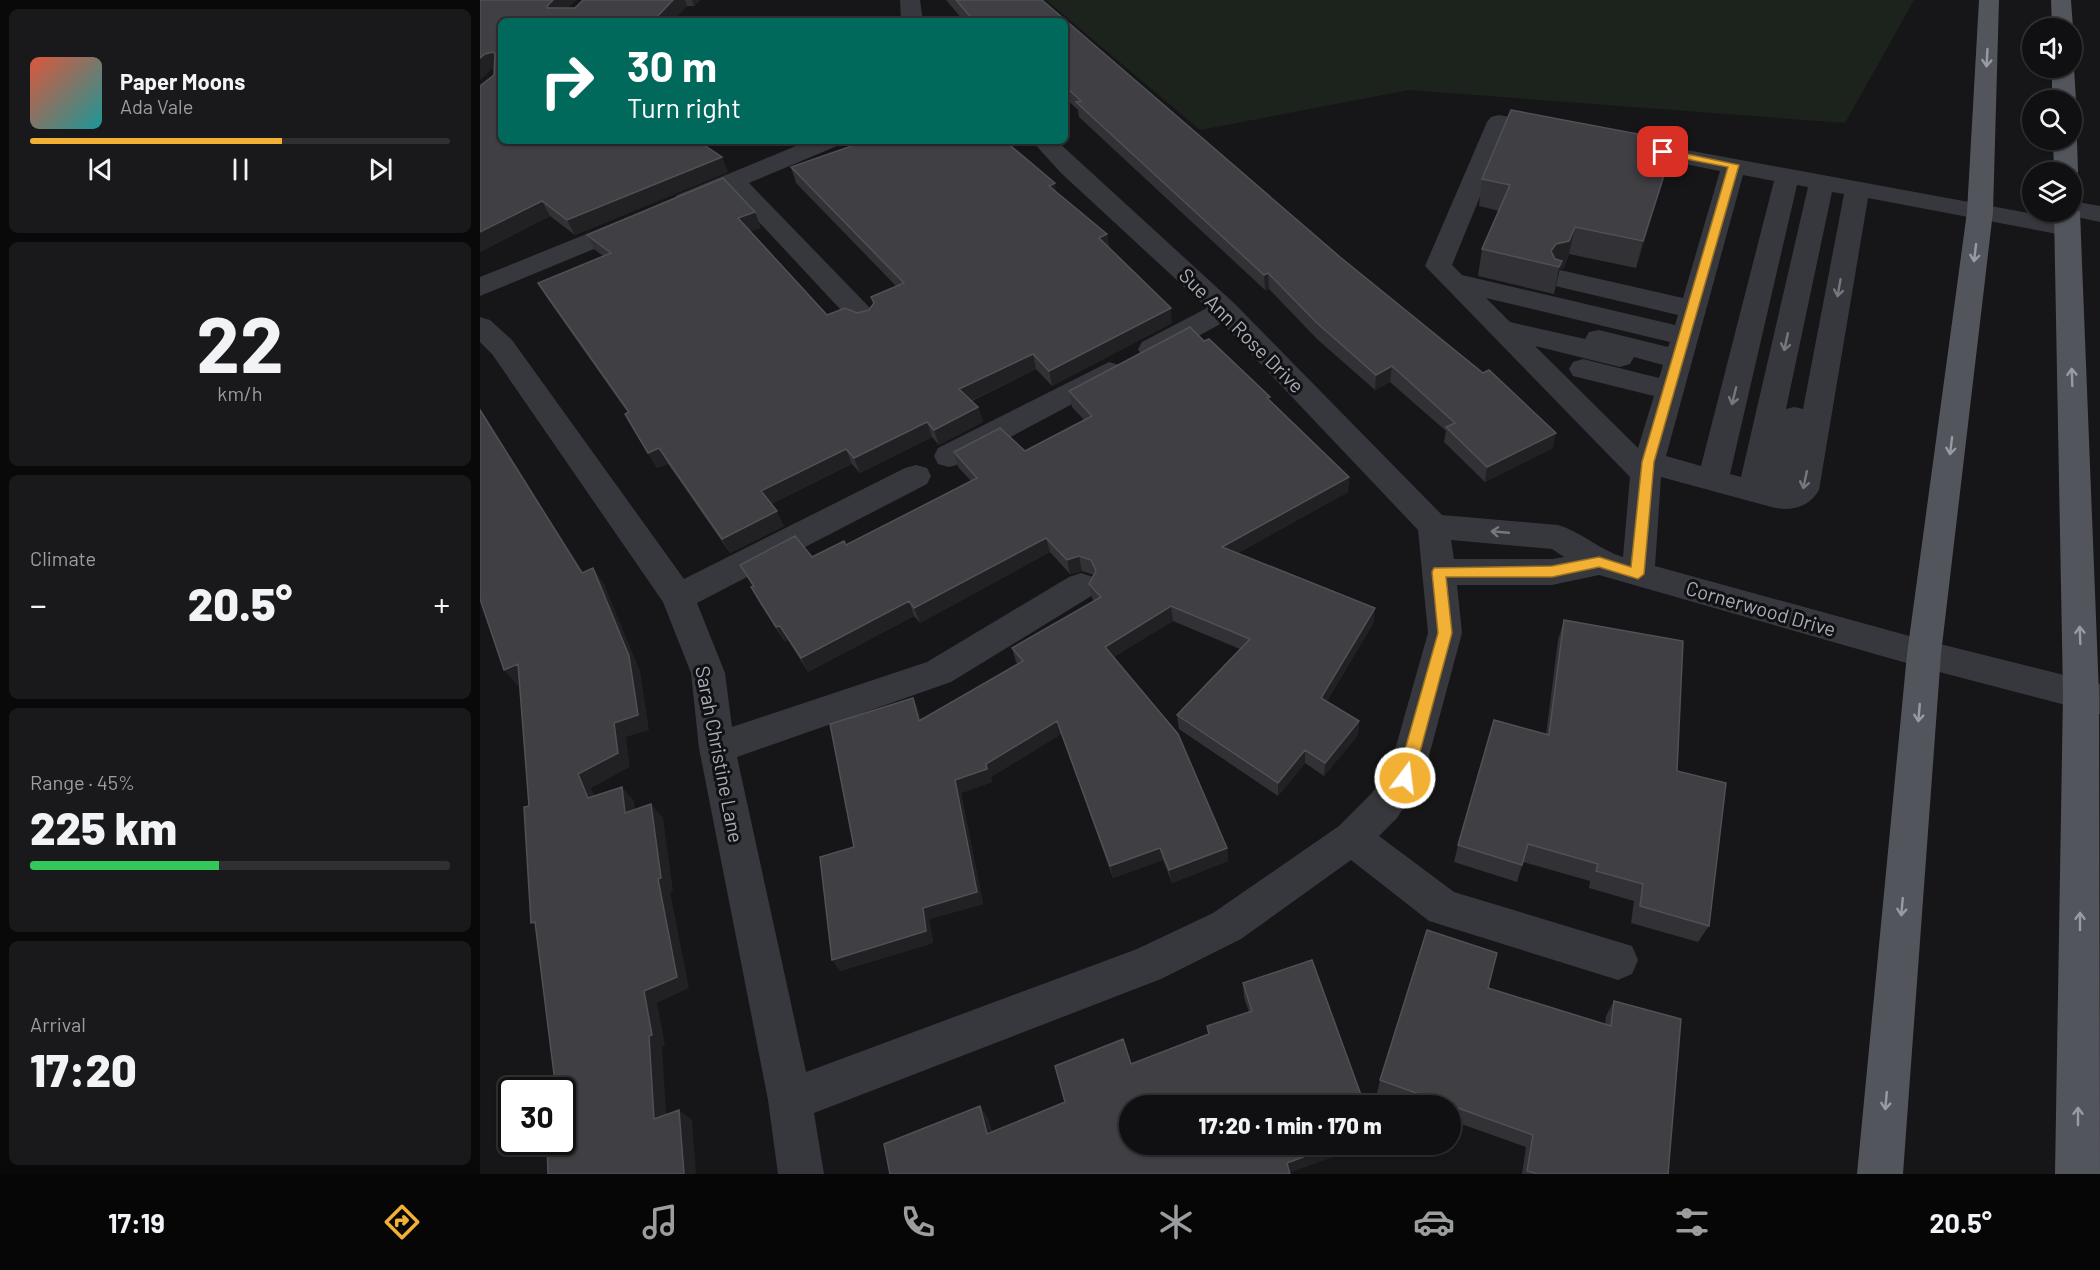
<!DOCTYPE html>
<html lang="en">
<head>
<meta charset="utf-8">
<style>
  body { margin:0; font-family:Barlow,sans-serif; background:#19191b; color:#f1f3f6; height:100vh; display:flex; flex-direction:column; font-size:22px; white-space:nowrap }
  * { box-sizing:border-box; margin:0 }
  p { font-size:20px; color:#9c9d9f }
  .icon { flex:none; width:33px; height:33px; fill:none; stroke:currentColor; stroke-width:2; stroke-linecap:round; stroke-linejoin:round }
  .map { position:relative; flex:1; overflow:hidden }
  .sheet { display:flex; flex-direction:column; gap:9px; padding:9px; background:#09090a; width:480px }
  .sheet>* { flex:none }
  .hud { position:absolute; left:18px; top:18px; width:570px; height:126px; border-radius:9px; box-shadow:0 2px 4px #0004,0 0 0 2px #303032; background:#00695c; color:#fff; overflow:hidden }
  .controls { position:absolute; left:1542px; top:18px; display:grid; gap:12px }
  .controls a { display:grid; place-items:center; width:60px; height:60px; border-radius:50%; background:#101012; box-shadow:0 2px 4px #0004,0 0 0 2px #303032; font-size:30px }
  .speed { position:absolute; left:18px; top:1077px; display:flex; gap:12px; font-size:30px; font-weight:700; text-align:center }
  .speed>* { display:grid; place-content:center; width:78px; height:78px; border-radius:50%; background:#101012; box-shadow:0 2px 4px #0004,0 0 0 2px #303032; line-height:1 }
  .speed .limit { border:3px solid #111; border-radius:9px; background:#fff; color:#111 }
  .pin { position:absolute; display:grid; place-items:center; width:51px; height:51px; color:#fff; margin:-26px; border-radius:12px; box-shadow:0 3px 9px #0006 }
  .me { position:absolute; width:66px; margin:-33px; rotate:15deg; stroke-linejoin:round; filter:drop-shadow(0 0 4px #0008) }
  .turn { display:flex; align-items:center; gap:21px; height:126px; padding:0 30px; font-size:27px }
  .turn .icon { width:78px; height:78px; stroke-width:2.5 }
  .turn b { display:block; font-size:42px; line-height:51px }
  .big { font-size:45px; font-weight:800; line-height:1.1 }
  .sheet .tile { flex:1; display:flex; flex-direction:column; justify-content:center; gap:9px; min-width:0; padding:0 21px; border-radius:9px; background:#19191b }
  .sheet .dial { align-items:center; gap:0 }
  .dial b { font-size:78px; line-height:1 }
  .song { display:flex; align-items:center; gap:18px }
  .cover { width:72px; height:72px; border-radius:9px; background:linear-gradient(135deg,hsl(10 70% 55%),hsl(180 70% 35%)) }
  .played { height:6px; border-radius:3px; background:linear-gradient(90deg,#f2b134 60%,#303032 60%) }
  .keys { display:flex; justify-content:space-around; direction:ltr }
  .heat { display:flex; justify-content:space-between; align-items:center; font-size:33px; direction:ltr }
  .charge { height:9px; border-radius:4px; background:linear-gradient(90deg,#34c759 45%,#303032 0) }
  .trip { position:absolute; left:639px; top:1095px; width:342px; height:60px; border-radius:30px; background:#101012; box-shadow:0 2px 4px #0004,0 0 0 2px #303032; font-weight:800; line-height:60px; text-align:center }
  .dock { display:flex; height:96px; justify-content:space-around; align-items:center; background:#060607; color:#9c9d9f }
  .dock .icon { width:42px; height:42px }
  .dock .current { color:#f2b134 }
  .dock b { font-size:27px; color:#f1f3f6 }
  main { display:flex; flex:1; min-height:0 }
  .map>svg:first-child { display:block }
</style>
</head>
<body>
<main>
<section class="sheet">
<div class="tile">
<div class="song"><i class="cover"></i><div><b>Paper Moons</b><p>Ada Vale</p></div></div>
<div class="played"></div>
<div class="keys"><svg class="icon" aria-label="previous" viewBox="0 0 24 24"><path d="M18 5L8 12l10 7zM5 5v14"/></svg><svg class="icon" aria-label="pause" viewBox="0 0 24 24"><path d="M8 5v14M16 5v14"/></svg><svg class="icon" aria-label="next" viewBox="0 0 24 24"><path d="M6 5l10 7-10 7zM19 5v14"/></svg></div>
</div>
<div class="tile dial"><b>22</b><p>km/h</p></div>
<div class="tile"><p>Climate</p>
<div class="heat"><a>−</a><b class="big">20.5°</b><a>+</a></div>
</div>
<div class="tile"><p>Range · 45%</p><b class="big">225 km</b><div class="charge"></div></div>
<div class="tile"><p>Arrival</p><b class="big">17:20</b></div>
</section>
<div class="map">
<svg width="1620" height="1174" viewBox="0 0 1620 1174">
  <rect width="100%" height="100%" fill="#161618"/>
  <path fill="#1c231d" d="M566 0H1434L1365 123 929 90 720 130Z"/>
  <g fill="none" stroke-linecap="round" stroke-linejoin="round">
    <path fill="#37383d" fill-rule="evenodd" d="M420 0H440L443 21H421Z
      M1019 115 1078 126 1082 131 1078 136 1070 138 1027 131 972 265 982 275 1195 325 1198 315 1071 285 1067 279 1071 273 1080 270 1203 298 1240 171 1139 151 1135 146 1139 141 1147 139 1597 222 1601 228 1597 234 1588 236 1388 198 1339 490C1329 507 1313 511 1295 508L1181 477 1175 566 1444 640 1620 684V714L1444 668 1119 575 1072 585H977L982 633 943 778 917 818 899 836 974 892 1152 946 1158 960 1152 974 1138 980 949 921 871 860 761 939 681 979 334 1113 344 1174H298L288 1100 219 748 211 673 183 602 12 354 0 342V317L10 320 32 340 204 579 425 468 436 465 447 468 451 476 447 484 217 603 245 673 252 727 447 662 589 577 601 573 613 577 617 586 613 595 471 682 257 757 326 1072 657 949 733 913 859 826 891 794 909 771 948 633 938 530 742 323 682 356 672 358 662 356 658 349 662 342 727 308 581 173 552 141H577L755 304 962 515 1078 525C1101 532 1120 550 1143 557L1150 477 945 266 1007 122 1011 117ZM1263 175 1294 181 1221 466 1186 456ZM1317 185 1328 187 1261 477 1250 474ZM1352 192 1364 194 1323 409 1314 407 1306 409ZM1006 298 1190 342 1188 347 1119 330 1109 332 1105 339 1030 322ZM1055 346 1140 367 1150 364 1154 357 1183 365 1179 378 1103 359 1093 362 1089 369 1093 376 1174 396 1158 448ZM971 540 1072 549 1084 557 1072 559H974Z
      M328 141H361L357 146 269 183 393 311 397 317 393 323 383 326 373 323 250 191 215 205 206 208 197 205 193 200 197 195Z
      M1592 201 1620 206V222L1583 214 1581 212H1592Z
      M151 216 160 218 164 224 160 230 0 296V277Z
      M629 362 639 365 643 372 639 379 480 464 469 467 458 464 454 456 458 448Z"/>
    <path fill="#53555c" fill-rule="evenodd" d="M1499 0H1519L1513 212 1461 654 1423 1174H1377L1427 654 1487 212Z
      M1571 0H1591L1593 28 1592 30 1572 28Z
      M1592 64 1594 68 1596 100 1592 105V100H1572V68H1592Z
      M1592 134 1597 140 1598 172 1592 178V172H1574L1573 140H1592Z
      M1592 205 1600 212 1619 694 1620 1174H1575L1583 694 1574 212H1592Z"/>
  </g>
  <path fill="#323236" d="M0 0H96L87 8H95L103 0H220L214 6H207L193 21H21L248 172 95 235 70 216 0 252 1 86 14 75 15 68 12 69Z
    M466 0H562L1073 448 1005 482 964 442 966 431 910 382 895 390 837 339 789 289 785 290 599 117 598 110 585 98V21H484Z
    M1195 141 1187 168 1156 268 1089 254 1084 268 1080 269 1074 294 998 276 1002 249 1019 211 999 206 1002 179Z
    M311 167 576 192 627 234 629 248 692 323 572 386 556 369 492 401 498 407 503 422 459 445 452 437 380 473 372 464 291 504 304 526 250 553 188 464 177 468 145 414 148 413 67 298 58 283 123 256 115 250 107 235 281 228 270 231 347 315 377 313 389 310 416 286 316 183Z
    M589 391 790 401 869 477 868 492 758 553 894 622 847 701 879 721 878 735 844 776 825 763 798 796 699 729 697 715 760 649 693 621 633 657 747 848 748 861 692 883 683 860 633 878 581 734 511 777 512 782 481 793 503 904 449 919 453 943 360 971 374 847 433 698 439 712 441 720 538 664 536 662 532 648 614 601 612 598 609 584 614 575 602 571 590 574 570 552 440 623 434 616 328 672 308 640 304 641 279 602 271 587H273L260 565 332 557 366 545 491 481 478 467 474 452 545 451 604 420 592 407Z
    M1084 620 1197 771 1229 926 1218 942 1151 923 1154 901 1109 888 1110 881 1043 862 1037 882 974 862 978 845 1066 735 1078 640Z
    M763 983 885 1106 410 1174 508 1118 512 1132 585 1102 651 1064 728 1034 727 1026 769 1012 764 997Z
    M1008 988 1125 1024 1126 1016 1134 1001 1188 1174H1042L1046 1147 970 1120V1106H931L897 1093 900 1080Z"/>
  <path fill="#212124" d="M73 0H96L74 19 67 8 68 5Z
    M193 0H205L207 6 193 21H173Z
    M212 0H220L214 6Z
    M13 52 20 67 12 69 0 80V58L5 54Z
    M1195 141 1187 168 1156 268 1163 241Z
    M242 157 248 172 95 235 87 220Z
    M575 183 577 198 569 186Z
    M62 201 70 216 0 252V232Z
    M275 212 281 228 264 234 258 218Z
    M1095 227 1089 254 1084 268 1080 269 1074 294 1079 267 1071 251 1076 244Z
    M627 234 629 249 619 238Z
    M788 273 789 289 785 290 784 275Z
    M691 308 692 323 572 386 569 371Z
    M553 354 556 369 484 404 479 389Z
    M912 366 910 382 895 390 896 375Z
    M498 407 503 422 459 445 454 430Z
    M0 408 113 588 102 573 0 410Z
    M447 422 452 437 380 473 374 458Z
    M1076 433 1073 448 1005 482 1007 467Z
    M179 448 188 464 177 468 168 453Z
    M366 449 372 464 288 506 281 491Z
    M869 477 868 492 743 561 742 547Z
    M297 511 304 526 250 553 242 539Z
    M566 538 570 552 440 623 434 608Z
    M599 556 602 571 590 574 587 560Z
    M113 568 124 584 160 671 169 730 146 737 150 767 111 788 121 811 108 798 98 774Z
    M429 601 434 616 328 672 321 658Z
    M691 606 693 621 628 661 625 647Z
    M895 608 894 622 841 711V698Z
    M300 626 308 640 304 641 296 627Z
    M38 664 51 679 37 685 24 670Z
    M433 698 439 712 445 734 439 721Z
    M577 721 581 734 511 777 512 782 481 793 503 904 449 919 453 943 360 971 352 960 443 908 475 780 506 764Z
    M879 721 878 735 844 776 845 763Z
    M825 750V763L798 796V783Z
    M142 787 154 801 157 826 145 813Z
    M171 804 183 818 193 891 190 892 209 988 177 1003 185 1045 182 1047 187 1129 174 1119 164 991 178 879Z
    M680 848 683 860 633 878 630 866Z
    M747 848 748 861 692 883 689 870Z
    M500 1106 508 1118 515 1146 507 1134Z
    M199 1110 212 1120 216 1174H204Z
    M858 1144H888L807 1174V1163Z"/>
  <path fill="#3f3f44" stroke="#4f5156" stroke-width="1.5" d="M0 0H73L68 5 67 8H95L103 0H193L173 21H21V141H218L242 157 87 220 62 201 0 232V86L14 75 15 54 13 52 5 54 0 58Z
    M476 0H562L860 257 1003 373 1009 370 1076 433 1007 467 966 427 975 423 912 366 896 375 837 323 788 273 784 275 596 102 601 101 585 86V21H494Z
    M1031 110 1195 141 1163 241 1095 227 1089 241 1076 244 1071 251 1075 259 1082 261 1079 267 1002 249 1030 185 1002 179Z
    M386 141H525L575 183 569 186 627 234 619 238 691 308 569 371 553 354 479 389 498 407 454 430 447 422 374 458 366 449 281 491 297 511 242 539 179 448 168 453 145 414 149 412 58 283 131 253 107 235 243 178 275 212 258 218 347 315 365 308 377 313 389 310 394 303 391 297 424 283 311 167Z
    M710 327 724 341 729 339 790 397 787 398 869 477 742 547 895 608 841 698 879 721 845 763 825 750 798 783 697 715 770 639 691 606 625 647 698 734 747 848 689 870 680 848 630 866 577 721 506 764 507 769 475 780 497 892 443 908 446 931 352 960 340 857 374 847 350 724 433 698 439 721 543 661 532 648 621 597 609 584 616 571 611 560 599 556 587 560 566 538 434 608 429 601 321 658 300 626 296 627 271 587 274 586 260 565 315 536 332 557 364 541 366 545 497 478 474 452 520 428 545 451 612 416 589 391Z
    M0 410 102 573 113 568 149 656 158 715 134 723 138 753 98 774 108 798 142 787 145 813 171 804 181 878 178 879 197 977 164 991 172 1035 169 1036 174 1119 199 1110 204 1174H68L67 1142H82V1090H76L55 922 51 923 44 807 49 806 38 664 24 670 0 599Z
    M1084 620 1203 641 1197 771 1246 783 1229 926 1160 906 1163 884 1116 871 1118 864 1048 844 1042 865 978 845 1014 720 1069 735Z
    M947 930 1017 953 1008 988 1131 1026 1134 1001 1201 1019 1188 1174H1058L1047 1171 1053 1135 900 1080Z
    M832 960 885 1106H650V1144H858L807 1163 810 1174H410L404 1144 500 1106 507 1134 585 1102 575 1066 643 1039 651 1064 729 1034 727 1026 772 1011 763 983Z"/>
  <defs><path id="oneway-shaft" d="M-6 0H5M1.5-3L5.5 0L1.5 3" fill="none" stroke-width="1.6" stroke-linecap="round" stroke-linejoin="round" transform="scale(1.5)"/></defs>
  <g stroke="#979ba6">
    <use href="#oneway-shaft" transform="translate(1507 58) rotate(93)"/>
    <use href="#oneway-shaft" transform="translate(1495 253) rotate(97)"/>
    <use href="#oneway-shaft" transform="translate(1592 377) rotate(-92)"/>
    <use href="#oneway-shaft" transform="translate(1471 446) rotate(97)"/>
    <use href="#oneway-shaft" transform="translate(1600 635) rotate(-92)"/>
    <use href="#oneway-shaft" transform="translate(1439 713) rotate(95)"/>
    <use href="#oneway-shaft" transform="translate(1422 907) rotate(95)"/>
    <use href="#oneway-shaft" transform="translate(1600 921) rotate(-90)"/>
    <use href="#oneway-shaft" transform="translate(1406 1101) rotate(95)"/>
    <use href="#oneway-shaft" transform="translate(1598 1116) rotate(-90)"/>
  </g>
  <g stroke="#757881">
    <use href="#oneway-shaft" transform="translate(1359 288) rotate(100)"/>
    <use href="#oneway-shaft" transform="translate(1306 342) rotate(102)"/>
    <use href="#oneway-shaft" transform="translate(1254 396) rotate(104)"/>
    <use href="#oneway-shaft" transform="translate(1325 480) rotate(102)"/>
    <use href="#oneway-shaft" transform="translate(1020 532) rotate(-175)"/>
  </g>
  <path fill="#f2b134" stroke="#9d7322" stroke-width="1.5" d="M1183 149 1259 165 1174 462 1164 574 1158 579 1119 567 1072 577H966L972 633 933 778 925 785 920 783 917 778 958 633 952 572 954 568 1072 566 1119 557 1151 567 1162 462 1248 167 1180 154V150Z"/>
  <g text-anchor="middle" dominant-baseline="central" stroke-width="6" stroke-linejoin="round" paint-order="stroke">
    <g font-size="20" fill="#a8adb8" stroke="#111113">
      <text transform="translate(762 330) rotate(45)">Sue Ann Rose Drive</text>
      <text transform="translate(1281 608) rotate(16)">Cornerwood Drive</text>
      <text transform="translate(240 754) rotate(79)">Sarah Christine Lane</text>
    </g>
  </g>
</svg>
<div class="controls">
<a><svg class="icon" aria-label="sound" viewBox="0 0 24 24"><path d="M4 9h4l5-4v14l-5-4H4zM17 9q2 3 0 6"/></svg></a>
<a><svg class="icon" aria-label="search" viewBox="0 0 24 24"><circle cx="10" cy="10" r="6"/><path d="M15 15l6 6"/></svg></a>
<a><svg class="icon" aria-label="layers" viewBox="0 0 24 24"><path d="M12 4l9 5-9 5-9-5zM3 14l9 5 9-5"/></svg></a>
</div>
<div class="speed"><div class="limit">30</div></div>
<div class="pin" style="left:1183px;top:152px;background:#d93025"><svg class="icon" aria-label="arrive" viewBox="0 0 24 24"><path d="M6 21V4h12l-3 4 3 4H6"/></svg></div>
<svg class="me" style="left:925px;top:778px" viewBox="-20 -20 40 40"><circle r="17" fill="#f2b134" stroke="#fff" stroke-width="3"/><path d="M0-11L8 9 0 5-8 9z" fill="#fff"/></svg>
<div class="trip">17:20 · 1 min · 170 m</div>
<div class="hud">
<div class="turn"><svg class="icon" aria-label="right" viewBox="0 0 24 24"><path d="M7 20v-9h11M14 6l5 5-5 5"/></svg><div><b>30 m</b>Turn right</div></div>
</div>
</div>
</main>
<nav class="dock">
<b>17:19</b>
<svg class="icon current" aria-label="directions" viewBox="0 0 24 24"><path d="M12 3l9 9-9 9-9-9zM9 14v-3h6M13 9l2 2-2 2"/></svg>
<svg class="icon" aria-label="music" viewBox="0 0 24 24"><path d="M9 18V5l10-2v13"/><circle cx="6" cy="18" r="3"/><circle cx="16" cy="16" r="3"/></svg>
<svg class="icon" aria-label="phone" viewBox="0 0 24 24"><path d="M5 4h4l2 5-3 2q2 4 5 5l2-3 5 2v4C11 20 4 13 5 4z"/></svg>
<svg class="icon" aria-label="climate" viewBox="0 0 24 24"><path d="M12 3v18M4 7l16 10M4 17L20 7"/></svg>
<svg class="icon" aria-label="car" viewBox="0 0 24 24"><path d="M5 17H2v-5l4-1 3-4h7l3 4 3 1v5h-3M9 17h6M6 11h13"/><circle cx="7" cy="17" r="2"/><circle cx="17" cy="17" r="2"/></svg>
<svg class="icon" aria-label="filters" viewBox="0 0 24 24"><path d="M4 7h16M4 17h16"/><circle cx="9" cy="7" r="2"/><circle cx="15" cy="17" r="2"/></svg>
<b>20.5°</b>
</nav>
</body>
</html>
